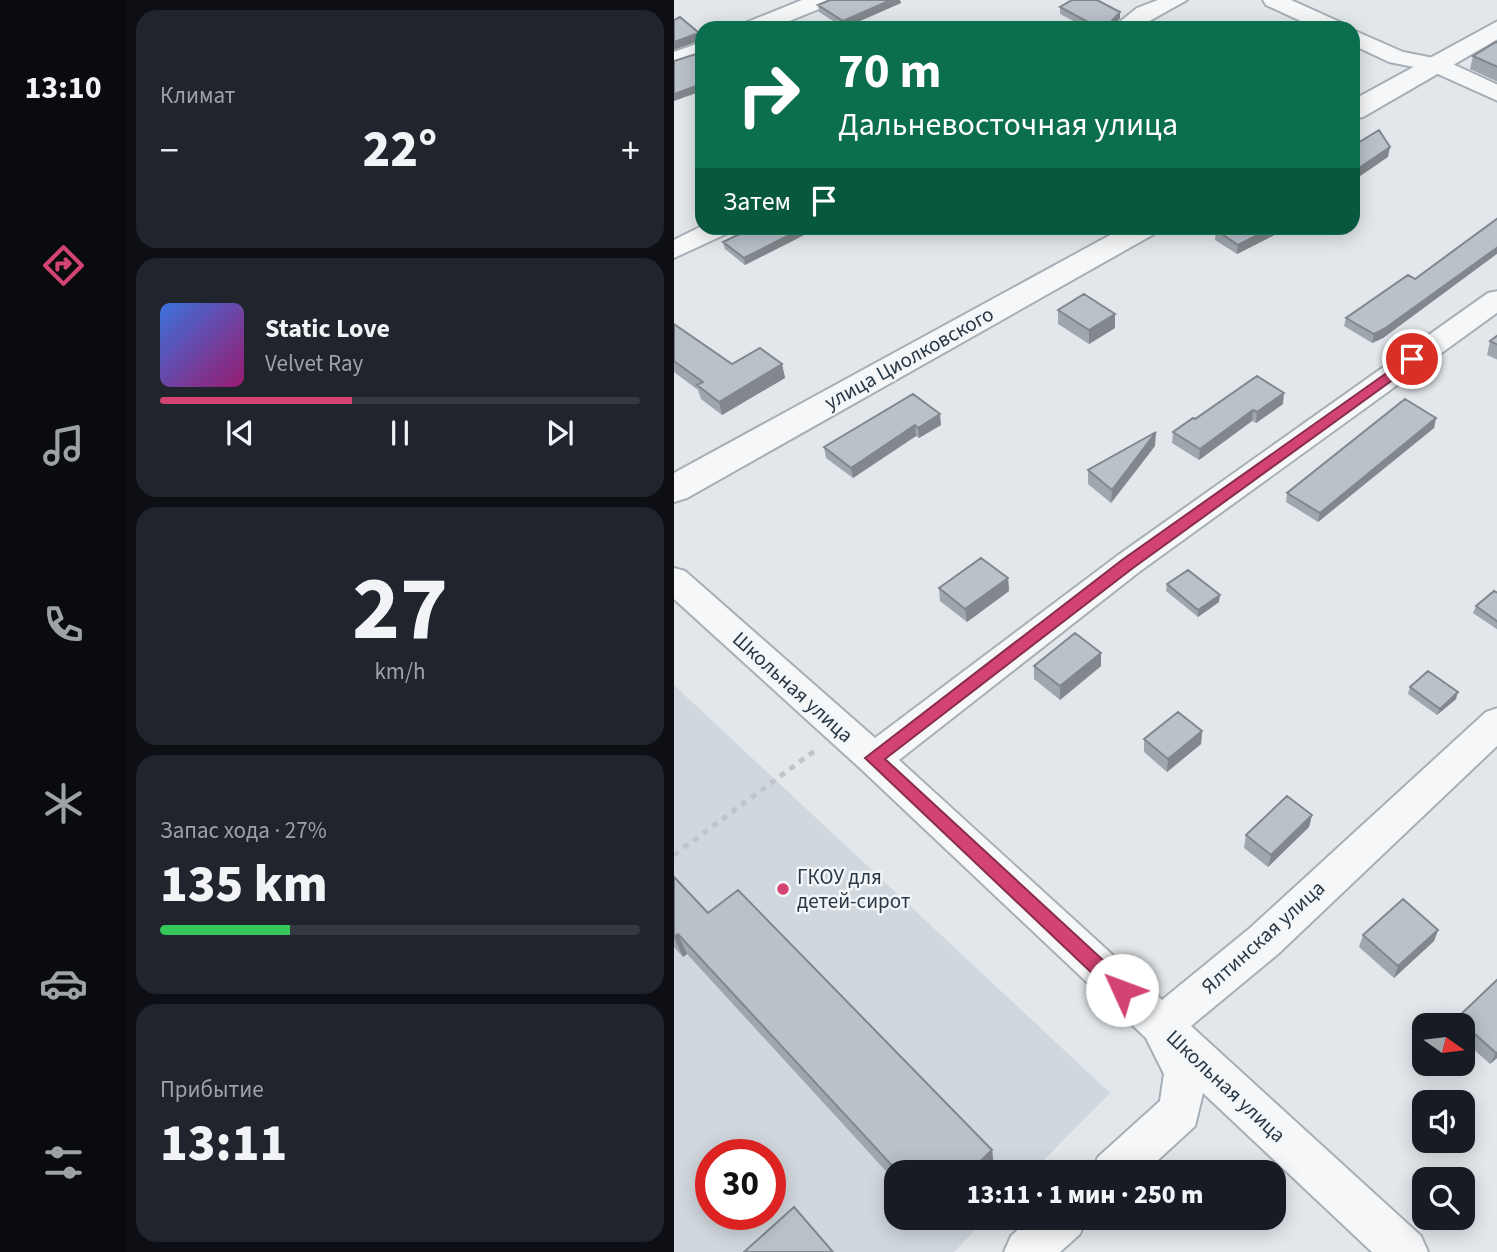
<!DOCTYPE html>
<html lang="ru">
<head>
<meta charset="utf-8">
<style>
  body { margin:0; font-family:"Source Sans 3",sans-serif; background:#20242c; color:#f1f3f6; height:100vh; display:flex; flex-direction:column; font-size:26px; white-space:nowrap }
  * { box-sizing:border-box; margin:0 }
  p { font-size:23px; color:#9ea1a6 }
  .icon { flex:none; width:38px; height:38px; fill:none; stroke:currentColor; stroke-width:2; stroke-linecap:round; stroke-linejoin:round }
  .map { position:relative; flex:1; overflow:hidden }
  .side { display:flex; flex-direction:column; gap:10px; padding:10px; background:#0d0f14; width:548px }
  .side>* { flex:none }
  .banner { position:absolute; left:21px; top:21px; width:665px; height:214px; border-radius:21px; box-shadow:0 4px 18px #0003; background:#0b6e4f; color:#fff; overflow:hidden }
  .needle { width:46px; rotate:104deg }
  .buttons { position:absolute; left:738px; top:1013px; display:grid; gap:14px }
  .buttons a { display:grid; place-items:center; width:63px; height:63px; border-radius:14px; background:#171b24; box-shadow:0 4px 18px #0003; font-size:35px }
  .speed { position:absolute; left:21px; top:1139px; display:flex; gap:14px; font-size:35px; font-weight:700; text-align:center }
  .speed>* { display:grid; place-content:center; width:91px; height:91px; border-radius:50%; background:#171b24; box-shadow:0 4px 18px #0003; line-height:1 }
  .speed .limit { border:10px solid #d22; background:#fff; color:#111 }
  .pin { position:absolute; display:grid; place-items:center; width:60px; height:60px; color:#fff; margin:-30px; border:4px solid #fff; border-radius:50%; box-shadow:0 2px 7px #0007 }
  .me { position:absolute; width:77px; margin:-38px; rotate:313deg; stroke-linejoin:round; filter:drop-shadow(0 0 5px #0008) }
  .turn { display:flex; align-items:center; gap:24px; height:147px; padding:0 28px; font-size:32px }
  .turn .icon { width:91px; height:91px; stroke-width:2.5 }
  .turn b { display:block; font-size:49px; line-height:60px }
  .then { display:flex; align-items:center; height:66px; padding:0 28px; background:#0003; gap:14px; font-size:26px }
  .big { font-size:52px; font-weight:800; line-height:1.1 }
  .side .card { flex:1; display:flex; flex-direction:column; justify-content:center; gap:10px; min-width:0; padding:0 24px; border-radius:21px; background:#20242c }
  .side .dial { align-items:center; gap:0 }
  .dial b { font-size:91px; line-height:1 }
  .song { display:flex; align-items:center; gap:21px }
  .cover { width:84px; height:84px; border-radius:10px; background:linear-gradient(135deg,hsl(220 70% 55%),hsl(320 70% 35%)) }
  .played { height:7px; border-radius:4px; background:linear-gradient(90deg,#d34473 40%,#363941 40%) }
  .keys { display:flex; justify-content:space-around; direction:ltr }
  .heat { display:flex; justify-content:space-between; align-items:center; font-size:38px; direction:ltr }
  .charge { height:10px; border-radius:5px; background:linear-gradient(90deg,#34c759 27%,#363941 0) }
  .trip { position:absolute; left:210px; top:1160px; width:402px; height:70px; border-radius:21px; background:#171b24; box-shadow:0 4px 18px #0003; font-weight:800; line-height:70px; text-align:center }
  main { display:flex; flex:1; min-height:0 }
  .tab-bar { display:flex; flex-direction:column; width:126px; justify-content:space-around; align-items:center; background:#090b0e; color:#9ea1a6 }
  .tab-bar .icon { width:49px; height:49px }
  .tab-bar .on { color:#d34473 }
  .tab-bar b { font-size:32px; color:#f1f3f6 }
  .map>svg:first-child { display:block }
</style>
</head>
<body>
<main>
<nav class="tab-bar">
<b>13:10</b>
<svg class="icon on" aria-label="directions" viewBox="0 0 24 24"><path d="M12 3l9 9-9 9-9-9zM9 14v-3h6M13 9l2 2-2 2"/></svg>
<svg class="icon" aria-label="music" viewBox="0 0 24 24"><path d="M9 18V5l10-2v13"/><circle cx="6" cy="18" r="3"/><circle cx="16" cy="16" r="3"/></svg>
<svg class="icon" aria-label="phone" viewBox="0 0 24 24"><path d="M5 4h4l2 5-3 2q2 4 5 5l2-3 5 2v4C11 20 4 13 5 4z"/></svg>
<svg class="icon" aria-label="climate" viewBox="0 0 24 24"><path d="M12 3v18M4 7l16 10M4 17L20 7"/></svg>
<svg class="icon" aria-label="car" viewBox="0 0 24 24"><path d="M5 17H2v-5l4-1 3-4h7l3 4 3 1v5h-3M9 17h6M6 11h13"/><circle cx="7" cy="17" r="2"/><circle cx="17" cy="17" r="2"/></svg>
<svg class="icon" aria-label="filters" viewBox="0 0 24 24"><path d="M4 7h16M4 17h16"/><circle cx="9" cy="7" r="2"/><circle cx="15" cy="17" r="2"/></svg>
</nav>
<section class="side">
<div class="card"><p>Климат</p>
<div class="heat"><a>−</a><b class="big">22°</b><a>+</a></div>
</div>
<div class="card">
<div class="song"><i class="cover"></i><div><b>Static Love</b><p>Velvet Ray</p></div></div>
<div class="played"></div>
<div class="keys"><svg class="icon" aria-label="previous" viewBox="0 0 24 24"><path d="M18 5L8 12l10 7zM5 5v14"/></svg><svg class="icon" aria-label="pause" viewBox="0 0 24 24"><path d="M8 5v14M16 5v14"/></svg><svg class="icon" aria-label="next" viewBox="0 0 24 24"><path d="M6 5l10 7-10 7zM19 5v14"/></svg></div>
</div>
<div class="card dial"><b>27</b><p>km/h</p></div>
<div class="card"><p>Запас хода · 27%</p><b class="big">135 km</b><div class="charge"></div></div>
<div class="card"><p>Прибытие</p><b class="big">13:11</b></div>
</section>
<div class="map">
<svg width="824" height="1252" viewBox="0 0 824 1252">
  <rect width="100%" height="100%" fill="#e2e7eb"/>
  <path fill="#d0d7dd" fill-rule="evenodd" d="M0 685 436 1093 358 1172H222V1218H313L280 1252H0ZM37 1155H96V1214H37Z"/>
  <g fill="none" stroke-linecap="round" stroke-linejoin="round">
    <g stroke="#a7afb6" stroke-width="4">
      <path id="minor" d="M128 0H158L155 5 98 28H68L71 23Z
        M484 0H513L463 28H438L463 8Z
        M589 0H617L668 23 671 28H642L592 5Z
        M679 30 729 52 770 60 824 85V101L755 70 715 62 679 45Z
        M28 42V57L0 67V52Z
        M28 226 58 228 54 233 0 258V240Z
        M824 291V312L465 572 225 760 488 1000 576 928 812 712 824 708V745L604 954 517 1026 747 1236 754 1252H698L529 1093 521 1126 471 1172H417L424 1157 486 1101 490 1074 472 1038 187 769 0 599V568L11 571 201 738 443 556 814 293Z
        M357 1218H412L406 1234 386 1252H330L337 1236Z"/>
    </g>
    <g stroke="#a7afb6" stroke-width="4">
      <path id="tertiary" d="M824 21V39L689 117 679 119V100Z
        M449 228H485L480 234 13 498 0 502V473Z"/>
    </g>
    <path stroke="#c0c5ca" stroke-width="5" stroke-dasharray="6 6" stroke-linecap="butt" d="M0 855 143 749"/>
    <use href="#minor" fill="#f5f7f9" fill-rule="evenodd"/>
    <use href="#tertiary" fill="#f5f7f9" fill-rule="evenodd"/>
  </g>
  <path fill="#9fa6ad" d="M156 0H226L227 3 170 28 145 12 144 5Z
    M386 7 446 18 442 23 478 28H413L386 14Z
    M824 43V82L796 69 799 56Z
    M824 218V253L709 338 698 343 670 326 672 318 741 279Z
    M78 228H144L71 265 51 249 49 242Z
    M546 228H614L563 254 541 240 542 230Z
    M384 310 441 314V328L415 344 384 324Z
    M0 324 58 364H108L111 378 48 415 27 399 24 390 0 372Z
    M824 335V360L813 355 816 341Z
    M239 394 267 425 245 438 242 436 179 478 152 458 150 447Z
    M609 404 582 423 578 421 525 460 498 443 499 432 521 419Z
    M762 418 760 428 644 522 612 502 613 493Z
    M481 446 437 503 414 484V470Z
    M334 578 335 591 293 622 266 601 265 588Z
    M493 584 545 602 524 617 492 591Z
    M824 593V630L799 613 802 606Z
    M360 666H427L386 700 360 679Z
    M736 687 782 699 763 715 734 694Z
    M528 731 527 744 493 772 470 752V739Z
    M638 815 635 827 594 867 570 848 572 835Z
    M0 877 34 913 318 1150 320 1167 315 1172H222V1182L13 954 9 957 0 947Z
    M764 930 760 941 720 978 685 947 689 935Z
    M824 979V1057L816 1064 789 1040V1026H779L783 1018Z"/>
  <path fill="#82878d" d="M217 0H226L227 3 170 28 169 21Z
    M446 12V18L438 28 436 23Z
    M25 33 27 40 0 50V42Z
    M28 84V91L0 101V94Z
    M716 147 714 157 679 181V172Z
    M129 228H144L71 265 70 258Z
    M597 228H614L563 254 564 245Z
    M824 247V253L709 338 698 343 700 334Z
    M441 314V328L415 344V330Z
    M108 364 111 378 48 415 45 402Z
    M610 393 609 404 582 423 583 412Z
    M579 410 578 421 525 460 526 449Z
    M266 414 267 425 245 438 244 428Z
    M762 418 760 428 644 522 646 513Z
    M241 425 242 436 179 478 177 468Z
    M482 432 481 446 437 503 438 490Z
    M334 578 335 591 293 622 291 609Z
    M546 595 545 602 524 617V610Z
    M427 653V666L386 700V686Z
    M784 692 782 699 763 715 766 709Z
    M528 731 527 744 493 772 494 759Z
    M638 815 635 827 594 867 597 855Z
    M764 930 760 941 720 978 724 966Z
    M4 934 13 954 9 957 0 937Z
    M824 1052V1057L816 1064 822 1053Z
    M318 1150 320 1167 315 1172H295Z
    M260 1218H268L262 1224Z"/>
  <path fill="#b9c1c9" stroke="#82878d" stroke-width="2" d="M156 0H217L169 21 144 5Z
    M398 0H423L446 12 436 23 467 22 478 28H425L386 7Z
    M6 17 25 33 0 42V20Z
    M822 42 824 43V67L799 56Z
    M28 52V84L0 94V61Z
    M705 130 716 147 679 172V146Z
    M824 218V247L710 329 700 334 672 318 734 275 741 279Z
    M78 228H129L70 258 49 242Z
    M546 228H597L564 245 542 230Z
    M410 294 441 314 415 330 384 310Z
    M0 324 58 364 86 348 108 364 45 402 23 385 29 382 0 361Z
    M824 335V345L816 341Z
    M583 376 610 393 583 412 579 410 526 449 499 432 519 418 521 419Z
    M239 394 266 414 244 428 241 425 177 468 150 447Z
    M731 399 762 418 646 513 613 493Z
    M482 432 438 490 414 470Z
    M307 558 334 578 291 609 265 588Z
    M514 570 546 595 524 610 493 584Z
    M820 591 824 593V622L802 606Z
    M401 633 427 653 386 686 360 666Z
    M754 671 784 692 766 709 736 687Z
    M504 712 528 731 494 759 470 739Z
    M613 796 638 815 597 855 572 835Z
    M0 877 34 913 64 890 318 1150 295 1172H224L4 934 0 937Z
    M729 899 764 930 724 966 689 935Z
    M824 979V1052L822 1053 783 1018Z
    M120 1207 159 1252H70Z"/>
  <path fill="#d34473" stroke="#892c4b" stroke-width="2" d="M738 355 742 356V363L459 568 211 759 455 984 458 990 455 996 448 999 442 996 191 758 448 560Z"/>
  <circle fill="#d34473" stroke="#f2f6f8" stroke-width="2.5" cx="109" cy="889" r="7"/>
  <g text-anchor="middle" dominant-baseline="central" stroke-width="5" stroke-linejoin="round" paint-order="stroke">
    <g font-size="21" fill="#293844" stroke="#f2f6f8">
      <text transform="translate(235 358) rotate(-29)">улица Циолковского</text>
      <text transform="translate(119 687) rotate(42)">Школьная улица</text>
      <text transform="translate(589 937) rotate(-42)">Ялтинская улица</text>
      <text transform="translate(552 1086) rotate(43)">Школьная улица</text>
    </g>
    <g font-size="21" fill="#293844" stroke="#f2f6f8" text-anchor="start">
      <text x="123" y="877">ГКОУ для<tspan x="123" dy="24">детей-сирот</tspan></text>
    </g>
  </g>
</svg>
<div class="buttons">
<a><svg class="needle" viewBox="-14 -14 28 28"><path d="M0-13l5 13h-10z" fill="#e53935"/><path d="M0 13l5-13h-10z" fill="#9ea1a6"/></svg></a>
<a><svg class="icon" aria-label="sound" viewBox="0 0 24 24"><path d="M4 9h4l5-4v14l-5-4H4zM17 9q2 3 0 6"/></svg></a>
<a><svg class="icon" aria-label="search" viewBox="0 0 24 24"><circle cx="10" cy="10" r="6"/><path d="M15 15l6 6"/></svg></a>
</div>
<div class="speed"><div class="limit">30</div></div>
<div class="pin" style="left:738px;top:359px;background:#d93025"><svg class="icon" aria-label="arrive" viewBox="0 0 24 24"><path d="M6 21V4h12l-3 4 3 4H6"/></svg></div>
<svg class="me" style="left:448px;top:990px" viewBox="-20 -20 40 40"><circle r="19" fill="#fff"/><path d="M0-13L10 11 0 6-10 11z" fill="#d34473"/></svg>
<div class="trip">13:11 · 1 мин · 250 m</div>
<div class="banner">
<div class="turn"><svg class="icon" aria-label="right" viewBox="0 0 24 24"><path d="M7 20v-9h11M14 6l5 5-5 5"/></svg><div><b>70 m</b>Дальневосточная улица</div></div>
<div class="then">Затем<svg class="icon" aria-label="arrive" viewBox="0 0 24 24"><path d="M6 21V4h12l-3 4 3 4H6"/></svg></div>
</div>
</div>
</main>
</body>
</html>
